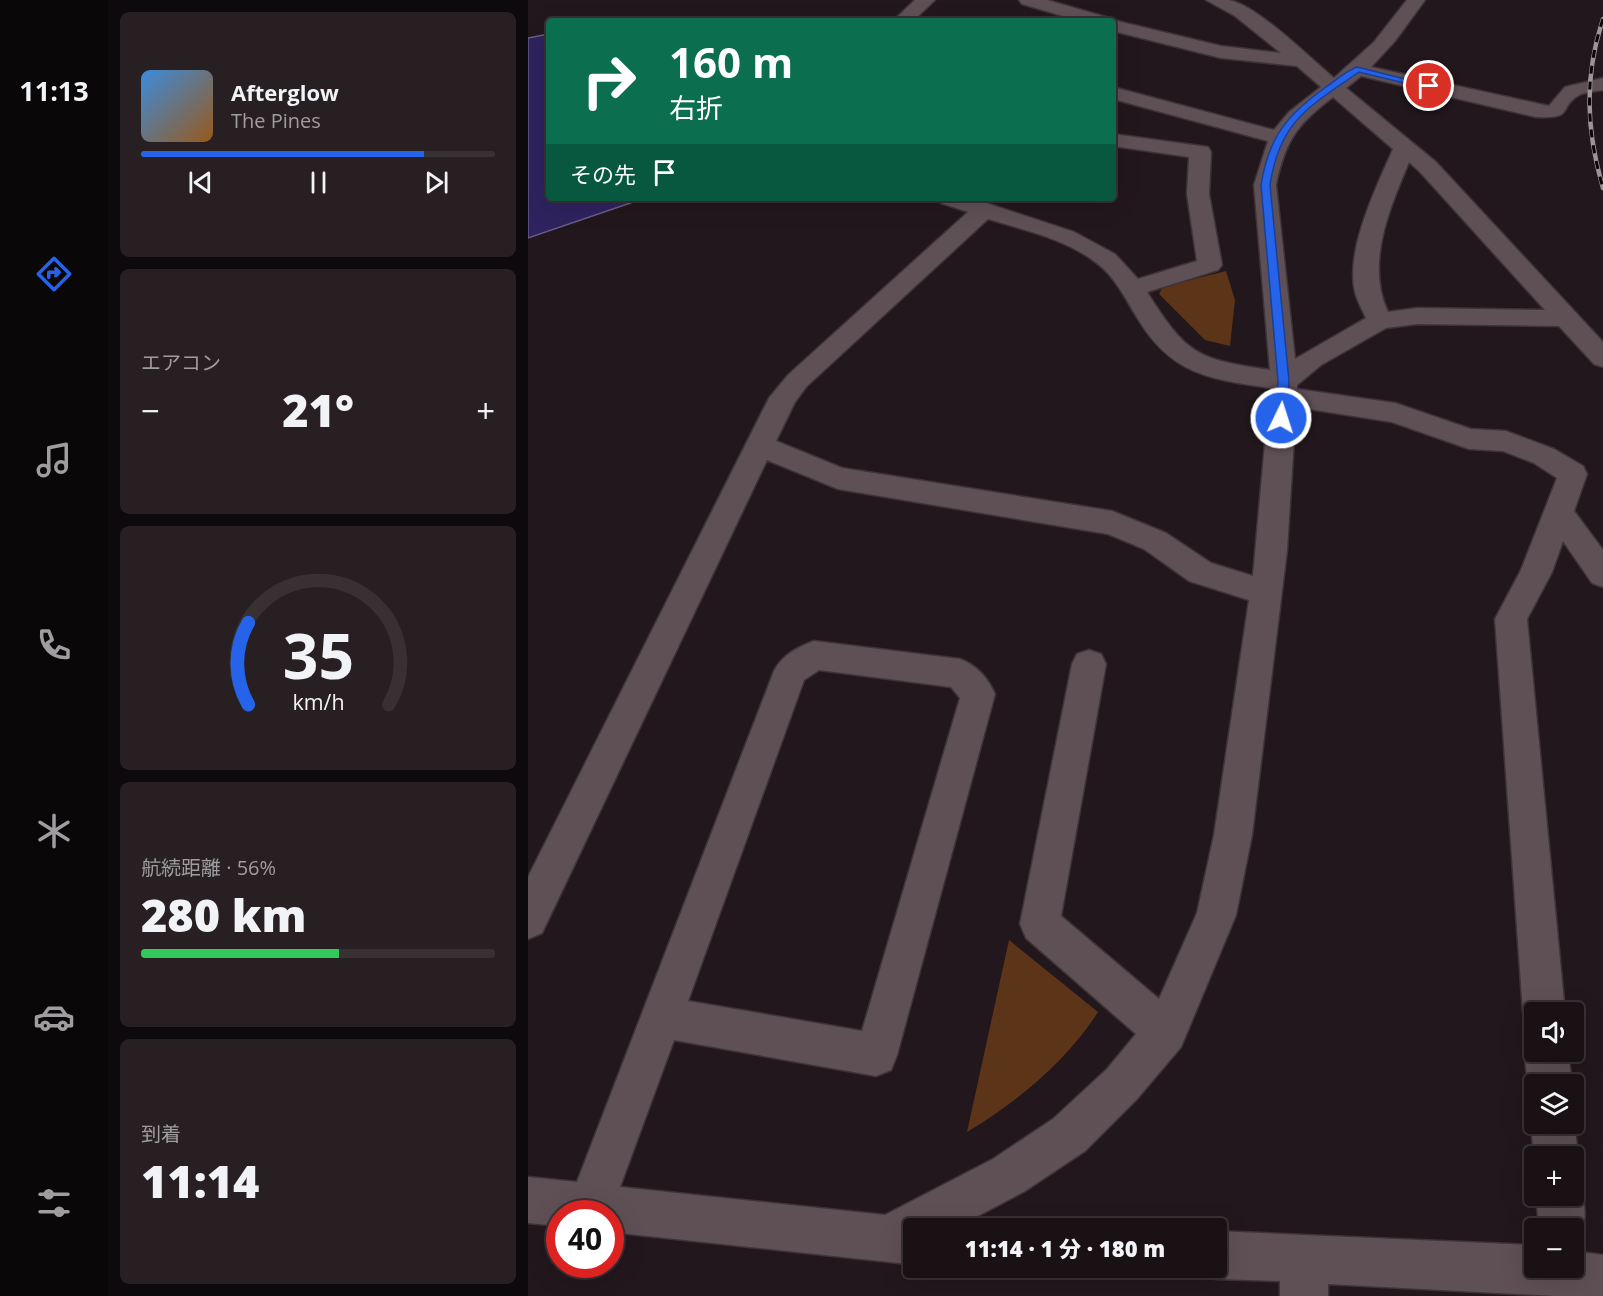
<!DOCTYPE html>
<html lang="ja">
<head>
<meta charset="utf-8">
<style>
  body { margin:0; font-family:"Open Sans","Noto Sans JP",sans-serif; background:#271f22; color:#f1f3f6; height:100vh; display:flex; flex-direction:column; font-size:22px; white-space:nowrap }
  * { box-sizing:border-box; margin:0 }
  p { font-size:20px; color:#9f9da0 }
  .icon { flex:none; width:33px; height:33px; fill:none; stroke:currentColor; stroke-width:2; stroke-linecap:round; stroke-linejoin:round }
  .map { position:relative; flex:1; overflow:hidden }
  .drawer { display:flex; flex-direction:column; gap:12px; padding:12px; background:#0e090c; width:420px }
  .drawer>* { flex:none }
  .banner { position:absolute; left:18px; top:18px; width:570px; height:183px; border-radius:6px; box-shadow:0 6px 24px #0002,0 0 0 2px #383134; background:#0b6e4f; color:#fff; overflow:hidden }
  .buttons { position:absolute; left:996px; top:1002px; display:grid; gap:12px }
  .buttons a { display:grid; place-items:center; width:60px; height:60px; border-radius:6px; background:#1a1115; box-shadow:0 6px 24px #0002,0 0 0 2px #383134; font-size:30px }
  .speed { position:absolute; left:18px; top:1200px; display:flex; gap:12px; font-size:30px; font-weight:700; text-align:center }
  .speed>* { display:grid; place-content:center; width:78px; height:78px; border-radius:50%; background:#1a1115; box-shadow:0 6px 24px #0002,0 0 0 2px #383134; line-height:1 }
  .speed .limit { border:9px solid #d22; background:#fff; color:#111 }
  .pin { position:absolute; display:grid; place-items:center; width:51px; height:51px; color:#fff; margin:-26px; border:3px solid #fff; border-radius:50%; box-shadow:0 2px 6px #0007 }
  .me { position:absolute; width:66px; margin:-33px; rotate:4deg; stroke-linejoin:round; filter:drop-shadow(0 0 4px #0008) }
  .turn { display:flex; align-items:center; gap:21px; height:126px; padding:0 24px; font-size:27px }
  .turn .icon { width:78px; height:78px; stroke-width:2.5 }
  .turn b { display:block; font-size:42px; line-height:51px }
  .then { display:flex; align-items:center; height:57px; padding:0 24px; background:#0003; gap:12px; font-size:22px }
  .big { font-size:45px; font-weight:800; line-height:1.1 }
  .drawer .widget { flex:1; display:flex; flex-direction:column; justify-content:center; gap:9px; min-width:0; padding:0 21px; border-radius:9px; background:#271f22 }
  .drawer .dial { align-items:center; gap:0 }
  .dial svg { height:156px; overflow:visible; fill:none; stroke:#383134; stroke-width:7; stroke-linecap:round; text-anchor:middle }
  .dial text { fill:#f1f3f6; stroke:none }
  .song { display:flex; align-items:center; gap:18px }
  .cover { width:72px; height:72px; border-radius:9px; background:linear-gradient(135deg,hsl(210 70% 55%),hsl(30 70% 35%)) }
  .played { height:6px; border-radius:3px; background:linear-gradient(90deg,#2563eb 80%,#383134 80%) }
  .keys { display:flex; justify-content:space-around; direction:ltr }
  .heat { display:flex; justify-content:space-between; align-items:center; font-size:33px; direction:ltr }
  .charge { height:9px; border-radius:4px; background:linear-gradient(90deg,#34c759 56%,#383134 0) }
  .trip { position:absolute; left:375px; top:1218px; width:324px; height:60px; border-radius:6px; background:#1a1115; box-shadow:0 6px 24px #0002,0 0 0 2px #383134; font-weight:800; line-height:60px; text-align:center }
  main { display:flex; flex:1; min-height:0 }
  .dock { display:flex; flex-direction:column; width:108px; justify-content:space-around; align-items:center; background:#0a0708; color:#9f9da0 }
  .dock .icon { width:42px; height:42px }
  .dock .current { color:#2563eb }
  .dock b { font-size:27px; color:#f1f3f6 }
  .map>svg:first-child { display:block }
</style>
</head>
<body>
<main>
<nav class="dock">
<b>11:13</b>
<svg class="icon current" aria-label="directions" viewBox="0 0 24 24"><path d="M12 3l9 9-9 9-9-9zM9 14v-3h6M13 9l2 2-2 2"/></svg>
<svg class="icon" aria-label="music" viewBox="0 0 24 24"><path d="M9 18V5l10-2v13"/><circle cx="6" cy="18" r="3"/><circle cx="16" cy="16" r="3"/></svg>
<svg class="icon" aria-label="phone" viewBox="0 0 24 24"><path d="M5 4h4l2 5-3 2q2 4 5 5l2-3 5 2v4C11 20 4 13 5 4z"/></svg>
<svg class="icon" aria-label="climate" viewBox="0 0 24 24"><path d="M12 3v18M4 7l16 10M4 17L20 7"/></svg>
<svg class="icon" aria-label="car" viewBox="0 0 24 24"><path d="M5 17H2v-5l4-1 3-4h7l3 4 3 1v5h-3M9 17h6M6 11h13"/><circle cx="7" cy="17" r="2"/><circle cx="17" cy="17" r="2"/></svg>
<svg class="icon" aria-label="filters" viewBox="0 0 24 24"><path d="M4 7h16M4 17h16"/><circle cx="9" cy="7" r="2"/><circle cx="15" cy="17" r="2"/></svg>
</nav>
<section class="drawer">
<div class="widget">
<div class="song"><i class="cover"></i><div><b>Afterglow</b><p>The Pines</p></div></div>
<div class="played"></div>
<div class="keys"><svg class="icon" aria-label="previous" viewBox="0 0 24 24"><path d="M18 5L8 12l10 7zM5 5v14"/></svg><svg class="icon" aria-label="pause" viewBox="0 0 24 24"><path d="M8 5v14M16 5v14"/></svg><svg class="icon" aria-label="next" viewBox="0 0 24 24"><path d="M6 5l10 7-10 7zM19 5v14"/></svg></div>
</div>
<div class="widget"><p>エアコン</p>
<div class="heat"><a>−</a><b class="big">21°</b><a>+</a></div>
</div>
<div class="widget dial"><svg viewBox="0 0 100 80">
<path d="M14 69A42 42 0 1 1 86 69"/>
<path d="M14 69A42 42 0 0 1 14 27" stroke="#2563eb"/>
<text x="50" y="56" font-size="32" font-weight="700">35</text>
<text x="50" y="72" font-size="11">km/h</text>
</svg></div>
<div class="widget"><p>航続距離 · 56%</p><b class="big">280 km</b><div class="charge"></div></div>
<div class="widget"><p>到着</p><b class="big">11:14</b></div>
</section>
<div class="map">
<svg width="1075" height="1296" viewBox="0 0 1075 1296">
  <rect width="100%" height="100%" fill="#22171c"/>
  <path fill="#5c3418" d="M698 271 707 300 702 346 677 340 631 294 635 287Z
    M481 940 570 1012C537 1063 490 1101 439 1132Z"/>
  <path fill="#2e235e" stroke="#675d87" stroke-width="1.5" d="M21 34V198H117L0 238V38Z"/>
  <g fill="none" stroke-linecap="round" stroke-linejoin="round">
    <g stroke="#3d3438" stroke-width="3">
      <path id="minor" d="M387 0H407L385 21H365Z
        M491 0H519L578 17 581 21 585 20 693 46 753 53 707 16 678 0C685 0 694 0 701 0 730 6 782 58 806 78L846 42 879 0H897L867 41 843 67 1021 106 1037 87 1075 78V90C1068 91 1057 92 1051 95 1029 108 1048 119 1008 117L833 76 818 88 908 162 1075 342V367L1066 364 1031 326 889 324 858 328 793 365 769 385V389L867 403 943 429 978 431 1026 449 1055 466 1059 474 1046 511 1075 550V587L1064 583 1035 541 1024 572 999 619 1037 1012H1006V1029L1001 1027 995 1012 967 619 993 570 1029 478 1006 463 975 451 941 449 864 422 768 407 759 550 724 835 708 915 653 1047 609 1099 557 1151 497 1191 427 1228H386V1262L380 1264 82 1232V1214H32V1226L0 1223V1177L49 1182 246 671C254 655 270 647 286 641L432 659C448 665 460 678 467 694L369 1055 363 1070 348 1076 146 1040 92 1187 357 1215 465 1159 525 1119 579 1069 608 1034 498 938 492 924 544 664 549 654 561 650 573 654 578 664 533 916 631 999 669 913 686 835 721 600 661 581 616 549 580 534 310 489 239 460 14 933 0 939V877L241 398 260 375 440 212 413 203 410 198H443L546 232 587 254 610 279 669 261 659 194 661 157 585 146V134L680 147 683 152 681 194 694 265 690 270 619 292C659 355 668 359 742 370L726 185 740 141 585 99V87L746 130 761 112 793 87 769 66 693 58 585 31V21H552L494 4ZM805 97 865 149C849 186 817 250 827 292 829 301 834 309 838 318L767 359 748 185C757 141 769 124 805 97ZM881 162 892 172 1017 310 889 308 860 312C837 263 862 208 881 162ZM460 219C496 230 539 239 570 264 588 278 598 300 610 319 644 375 682 379 742 388L725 576 683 563 638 533 584 511 314 468 248 441 267 402 278 387ZM291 670 423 687 432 698 334 1031 160 1001 276 680Z
        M1006 1036V1052H1040L1044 1084H1006V1099C999 1081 991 1051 1006 1036Z
        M1006 1115V1124H1046V1120L1050 1156 1046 1168V1156L1006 1158 1003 1124Z
        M1046 1179C1060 1196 1059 1225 1050 1244L1046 1247V1228H1011L1008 1196H1046Z
        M688 1231 1005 1245 1006 1268H1046V1251L1075 1255V1296H1027L800 1284V1296H752V1281L688 1279 671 1272 670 1268H688Z"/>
    </g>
    <use href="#minor" fill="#5f5056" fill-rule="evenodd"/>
    <g stroke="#9e9498" stroke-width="4.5">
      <path id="rail" d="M1075 19C1056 76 1058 130 1075 188"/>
    </g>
    <use href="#rail" stroke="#090506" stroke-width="3" stroke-dasharray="8" stroke-linecap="butt"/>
  </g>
  <path fill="#2563eb" stroke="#184099" stroke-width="1.5" d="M829 67 905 86 901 89 831 72C781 107 752 120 742 185L761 381 759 418 753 422 747 418 750 381 733 185C741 136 759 115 798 87 808 80 818 71 829 67Z"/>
</svg>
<div class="buttons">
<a><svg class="icon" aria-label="sound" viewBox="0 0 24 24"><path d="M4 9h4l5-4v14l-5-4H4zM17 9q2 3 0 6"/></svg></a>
<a><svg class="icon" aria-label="layers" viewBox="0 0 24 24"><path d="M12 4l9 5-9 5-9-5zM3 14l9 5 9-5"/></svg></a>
<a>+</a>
<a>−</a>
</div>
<div class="speed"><div class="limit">40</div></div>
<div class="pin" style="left:901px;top:86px;background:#d93025"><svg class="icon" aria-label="arrive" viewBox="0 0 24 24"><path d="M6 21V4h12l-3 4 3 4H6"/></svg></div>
<svg class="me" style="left:753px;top:418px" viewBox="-20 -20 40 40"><circle r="17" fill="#2563eb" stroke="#fff" stroke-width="3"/><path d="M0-11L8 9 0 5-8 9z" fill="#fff"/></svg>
<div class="trip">11:14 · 1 分 · 180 m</div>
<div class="banner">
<div class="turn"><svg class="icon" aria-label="right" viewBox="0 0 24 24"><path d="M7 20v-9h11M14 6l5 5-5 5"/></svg><div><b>160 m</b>右折</div></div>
<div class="then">その先<svg class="icon" aria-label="arrive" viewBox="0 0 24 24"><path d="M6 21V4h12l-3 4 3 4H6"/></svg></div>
</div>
</div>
</main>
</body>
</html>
